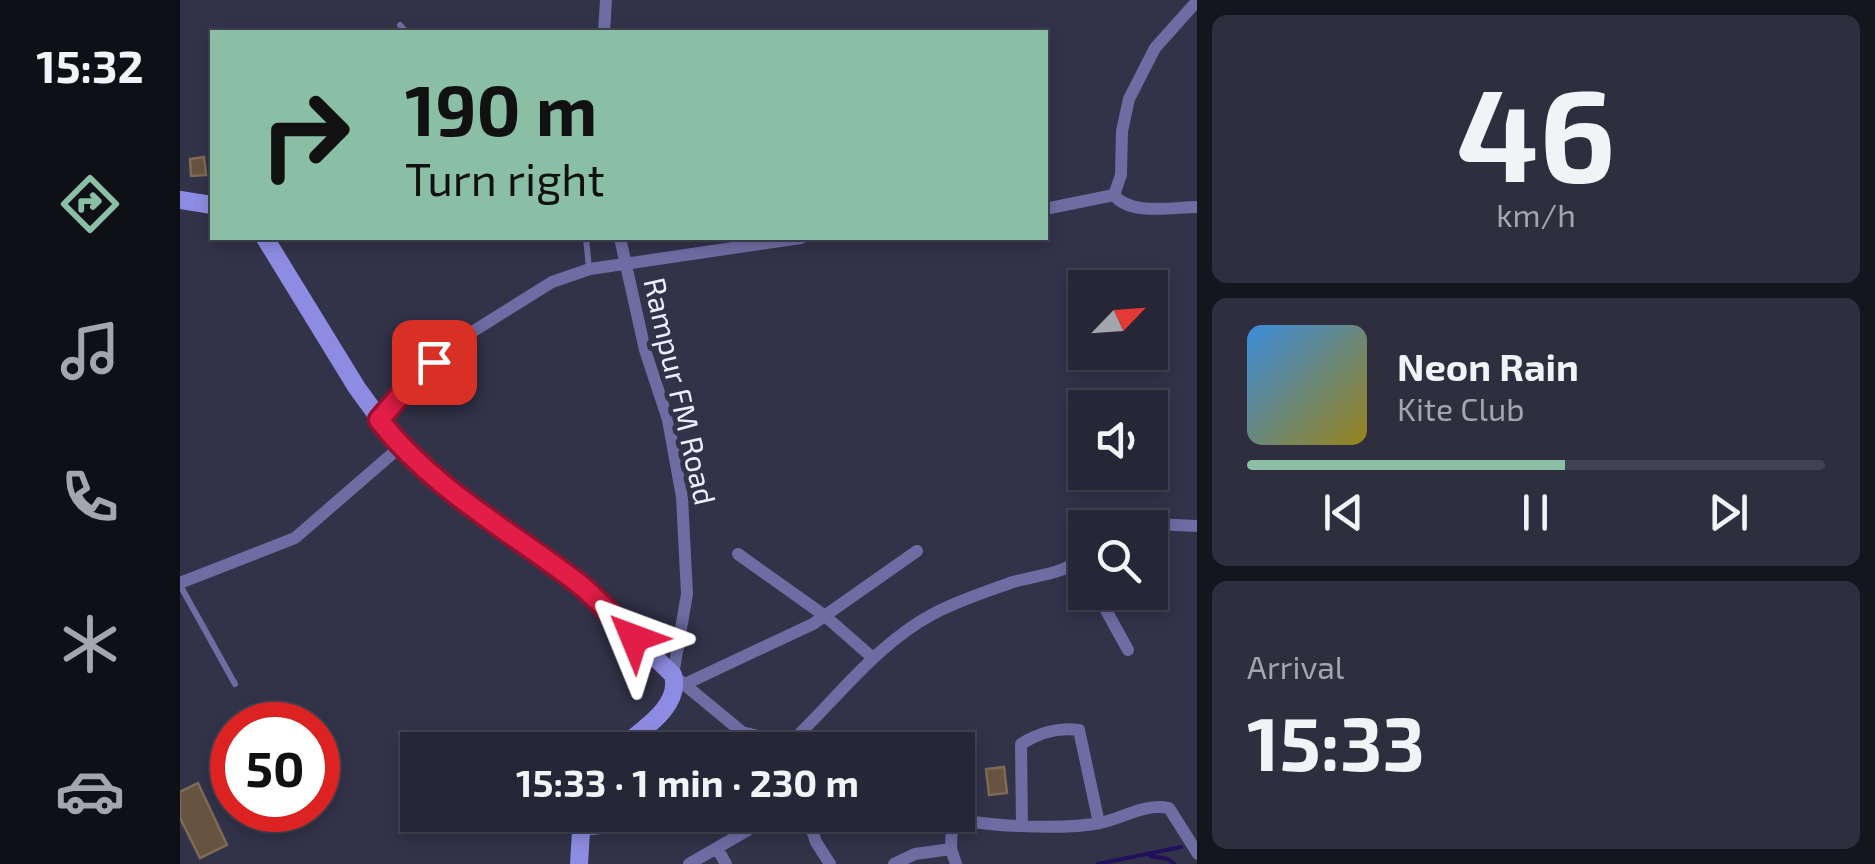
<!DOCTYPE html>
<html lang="en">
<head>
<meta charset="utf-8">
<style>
  body { margin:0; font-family:"Exo 2",sans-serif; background:#2e2e3f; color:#f1f3f6; height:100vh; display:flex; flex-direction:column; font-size:38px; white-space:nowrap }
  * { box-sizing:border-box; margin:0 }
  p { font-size:32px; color:#a4a5ad }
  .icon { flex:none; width:55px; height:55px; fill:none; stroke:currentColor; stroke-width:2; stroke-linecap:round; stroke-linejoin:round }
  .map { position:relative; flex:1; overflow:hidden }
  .panel { display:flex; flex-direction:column; gap:15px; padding:15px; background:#15151e; width:678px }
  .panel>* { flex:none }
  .hud { position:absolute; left:30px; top:30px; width:838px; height:210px; border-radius:0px; box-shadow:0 5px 15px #0003,0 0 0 2px #424352; background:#8abfa5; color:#111; overflow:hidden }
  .needle { width:65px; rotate:65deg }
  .controls { position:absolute; left:888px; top:270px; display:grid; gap:20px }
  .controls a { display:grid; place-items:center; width:100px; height:100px; border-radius:0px; background:#262637; box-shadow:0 5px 15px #0003,0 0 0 2px #424352; font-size:50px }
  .speed { position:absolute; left:30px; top:702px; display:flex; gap:20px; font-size:50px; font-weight:700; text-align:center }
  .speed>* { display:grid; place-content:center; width:130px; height:130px; border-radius:50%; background:#262637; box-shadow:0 5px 15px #0003,0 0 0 2px #424352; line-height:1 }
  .speed .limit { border:15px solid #d22; background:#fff; color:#111 }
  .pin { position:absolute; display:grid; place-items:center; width:85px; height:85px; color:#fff; margin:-42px; border-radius:20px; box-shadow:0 5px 15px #0006 }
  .me { position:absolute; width:110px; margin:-55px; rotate:314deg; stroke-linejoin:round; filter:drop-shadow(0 0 8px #0008) }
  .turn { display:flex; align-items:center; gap:35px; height:210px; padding:0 30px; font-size:45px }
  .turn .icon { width:130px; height:130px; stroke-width:2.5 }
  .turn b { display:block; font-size:70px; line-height:85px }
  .big { font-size:75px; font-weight:700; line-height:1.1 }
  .panel .tile { flex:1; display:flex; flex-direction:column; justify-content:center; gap:15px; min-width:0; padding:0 35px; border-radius:15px; background:#2e2e3f }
  .panel .dial { align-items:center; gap:0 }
  .dial b { font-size:130px; line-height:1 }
  .song { display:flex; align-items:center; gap:30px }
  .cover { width:120px; height:120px; border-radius:15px; background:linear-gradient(135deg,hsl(210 70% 55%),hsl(50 70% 35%)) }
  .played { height:10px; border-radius:5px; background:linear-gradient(90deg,#8abfa5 55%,#424352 55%) }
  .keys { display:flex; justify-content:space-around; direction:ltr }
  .trip { position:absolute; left:220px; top:732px; width:575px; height:100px; border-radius:0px; background:#262637; box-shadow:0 5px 15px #0003,0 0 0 2px #424352; font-weight:700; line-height:100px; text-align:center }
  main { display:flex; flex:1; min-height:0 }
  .tab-bar { display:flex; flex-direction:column; width:180px; justify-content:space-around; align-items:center; background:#0f0f16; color:#a4a5ad }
  .tab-bar .icon { width:70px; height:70px }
  .tab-bar .active { color:#8abfa5 }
  .tab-bar b { font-size:45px; color:#f1f3f6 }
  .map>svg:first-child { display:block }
</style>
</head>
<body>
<main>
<nav class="tab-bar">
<b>15:32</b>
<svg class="icon active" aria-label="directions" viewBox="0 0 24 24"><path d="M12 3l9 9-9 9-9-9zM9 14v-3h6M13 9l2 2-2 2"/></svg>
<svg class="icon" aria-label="music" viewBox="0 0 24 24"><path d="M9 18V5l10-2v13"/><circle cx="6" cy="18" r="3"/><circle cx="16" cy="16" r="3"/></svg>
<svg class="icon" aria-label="phone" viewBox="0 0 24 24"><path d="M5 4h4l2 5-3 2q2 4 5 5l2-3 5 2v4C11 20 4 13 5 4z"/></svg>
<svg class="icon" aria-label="climate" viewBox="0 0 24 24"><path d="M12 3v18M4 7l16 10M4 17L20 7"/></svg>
<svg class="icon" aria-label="car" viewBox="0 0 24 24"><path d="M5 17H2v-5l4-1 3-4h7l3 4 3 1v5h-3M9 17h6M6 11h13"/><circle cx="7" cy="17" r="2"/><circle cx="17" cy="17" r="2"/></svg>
</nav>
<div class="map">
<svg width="1018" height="864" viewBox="0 0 1018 864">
  <rect width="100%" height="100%" fill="#323249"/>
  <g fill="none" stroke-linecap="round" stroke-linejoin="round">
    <path stroke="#21115d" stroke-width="4" d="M970 856 988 859 994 864
      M918 864 1001 847"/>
  </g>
  <path fill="#675440" stroke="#7e6a56" stroke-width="2.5" d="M24 157 26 175 11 176 10 159Z
    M824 767 827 793 809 795 806 769Z
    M18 783 47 845 20 858 0 818V792Z"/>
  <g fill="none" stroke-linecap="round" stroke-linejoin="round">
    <path stroke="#6d6da3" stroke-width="6" d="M220 25 226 32
      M406 238 409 268
      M0 585 55 684"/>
    <path stroke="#6d6da3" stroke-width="12" d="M424 32 426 0
      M934 195 941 175 942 131 949 99 975 48 1018 0
      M934 195C950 216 993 207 1018 207
      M865 209 934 195
      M440 238 465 350 488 420 502 497 507 594 493 675 562 732 609 744 618 750
      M199 421 232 382 276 342 372 282 410 269 621 238
      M957 528 973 524 1018 526
      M558 554 645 616 693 658
      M0 583 115 538 220 447
      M916 592 948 650
      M503 685 633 624 737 551
      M609 744C656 700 695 645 753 614 777 601 808 591 833 582 857 575 887 574 905 555
      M542 750 562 732
      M627 815 636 842 650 864
      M762 815C797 827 883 830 920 823 943 818 965 803 989 808L1018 854
      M772 818 771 849 776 864
      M842 826 841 744C858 733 879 727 899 730L919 823
      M400 831 434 826 462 815
      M538 850 546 864
      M509 864 594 815
      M714 864 735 854 771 849"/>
    <path stroke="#8d8ce2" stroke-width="18" d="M0 200 32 205
      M85 238 177 388 220 447 280 501 402 586 493 675C502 707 460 731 438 750
      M399 864 402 815"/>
  </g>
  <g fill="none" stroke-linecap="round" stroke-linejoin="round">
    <g stroke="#92132f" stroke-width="25">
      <path id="route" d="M254 362 232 382 199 420C254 490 329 530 398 583 418 599 436 620 454 638"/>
    </g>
    <use href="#route" stroke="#e11d48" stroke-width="18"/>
  </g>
  <g text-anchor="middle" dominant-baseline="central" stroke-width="10" stroke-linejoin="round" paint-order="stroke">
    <g font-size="30" fill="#eeeffe" stroke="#323249">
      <text transform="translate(501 391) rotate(77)">Rampur FM Road</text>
    </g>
  </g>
</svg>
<div class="controls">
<a><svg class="needle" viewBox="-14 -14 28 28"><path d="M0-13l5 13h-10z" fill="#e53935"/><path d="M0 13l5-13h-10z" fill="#a4a5ad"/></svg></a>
<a><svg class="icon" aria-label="sound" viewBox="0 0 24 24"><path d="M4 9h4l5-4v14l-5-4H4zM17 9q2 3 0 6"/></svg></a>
<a><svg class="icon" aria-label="search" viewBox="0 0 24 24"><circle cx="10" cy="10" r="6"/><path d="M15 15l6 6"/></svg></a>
</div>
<div class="speed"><div class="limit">50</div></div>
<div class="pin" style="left:254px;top:362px;background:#d93025"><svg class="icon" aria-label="arrive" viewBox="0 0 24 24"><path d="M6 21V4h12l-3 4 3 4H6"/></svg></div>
<svg class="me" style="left:454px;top:638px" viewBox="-20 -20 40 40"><path d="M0-17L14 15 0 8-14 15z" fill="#e11d48" stroke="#fff" stroke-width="4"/></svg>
<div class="trip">15:33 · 1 min · 230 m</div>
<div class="hud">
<div class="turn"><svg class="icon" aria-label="right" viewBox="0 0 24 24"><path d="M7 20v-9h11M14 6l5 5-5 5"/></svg><div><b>190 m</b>Turn right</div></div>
</div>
</div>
<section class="panel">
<div class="tile dial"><b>46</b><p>km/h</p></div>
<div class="tile">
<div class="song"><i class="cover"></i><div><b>Neon Rain</b><p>Kite Club</p></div></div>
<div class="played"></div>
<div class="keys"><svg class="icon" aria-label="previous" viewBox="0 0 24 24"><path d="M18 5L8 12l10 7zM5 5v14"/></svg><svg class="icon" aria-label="pause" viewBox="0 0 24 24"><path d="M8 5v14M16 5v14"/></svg><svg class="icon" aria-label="next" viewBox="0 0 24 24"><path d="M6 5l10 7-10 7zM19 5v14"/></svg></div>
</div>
<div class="tile"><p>Arrival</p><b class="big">15:33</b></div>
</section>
</main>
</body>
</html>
